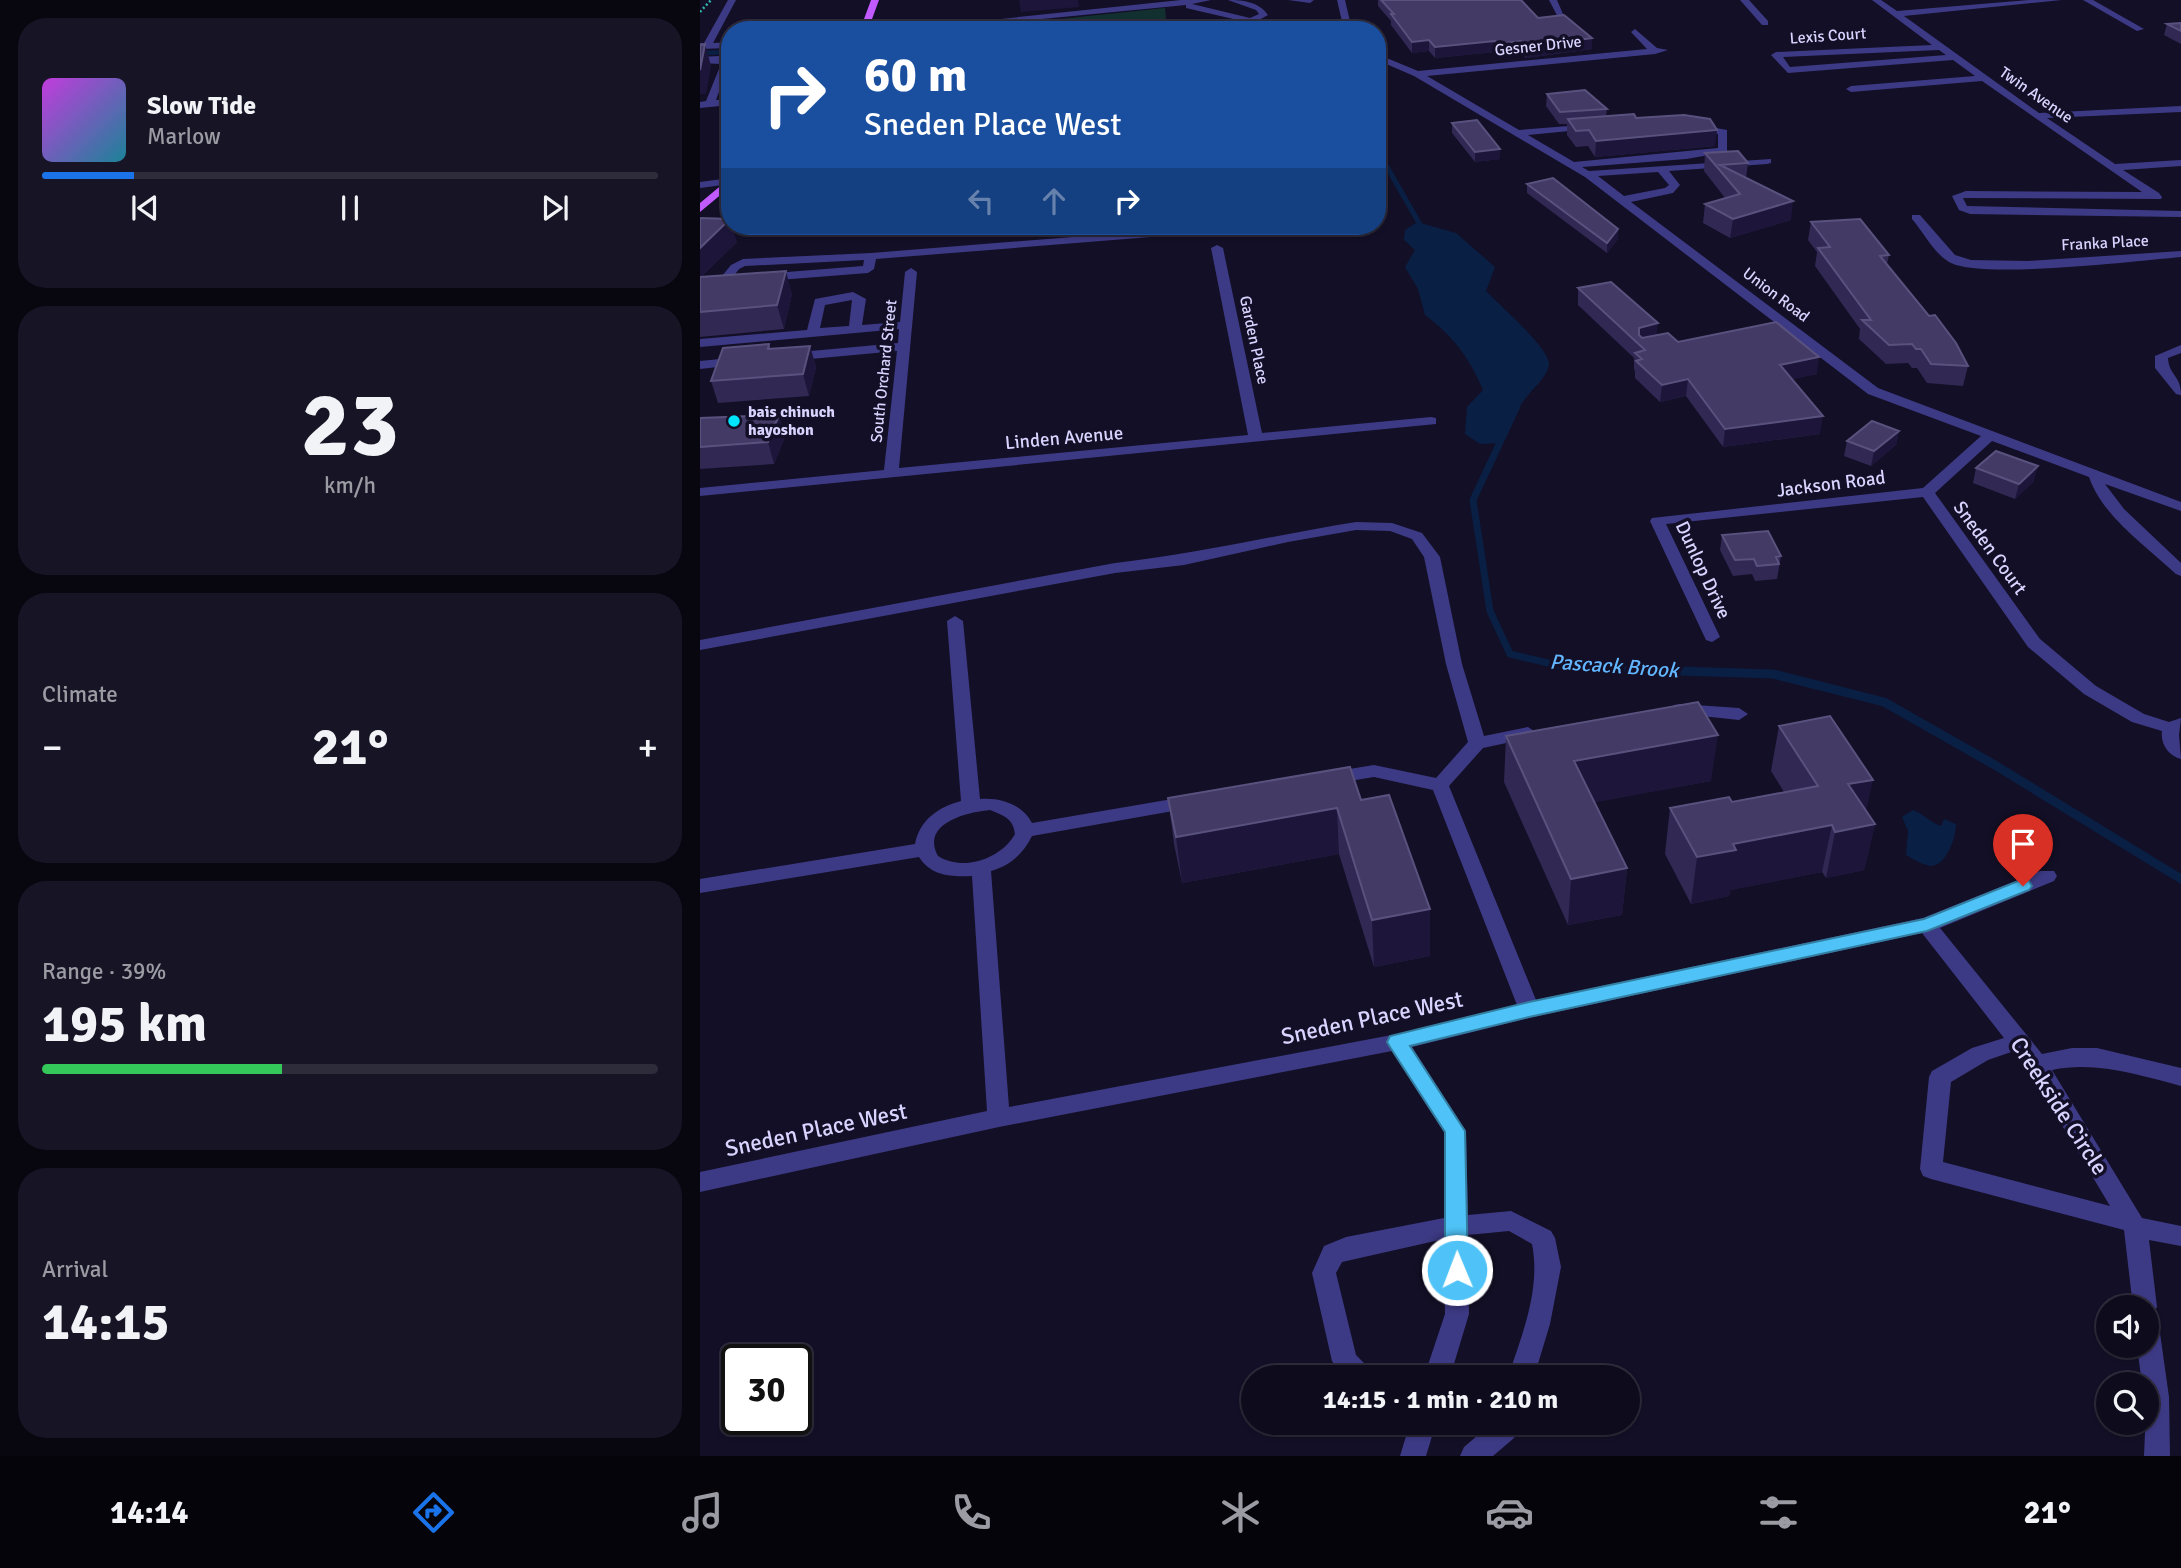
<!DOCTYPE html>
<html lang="en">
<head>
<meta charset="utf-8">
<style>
  body { margin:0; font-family:Signika,sans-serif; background:#171425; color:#f1f3f6; height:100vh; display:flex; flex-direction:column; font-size:26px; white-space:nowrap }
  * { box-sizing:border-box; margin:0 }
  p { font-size:23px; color:#9b9ba3 }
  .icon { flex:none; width:38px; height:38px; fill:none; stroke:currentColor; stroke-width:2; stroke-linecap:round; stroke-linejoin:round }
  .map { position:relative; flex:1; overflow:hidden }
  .details { display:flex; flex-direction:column; gap:18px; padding:18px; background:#08060f; width:700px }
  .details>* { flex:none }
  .hud { position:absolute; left:21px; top:21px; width:665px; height:214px; border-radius:28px; box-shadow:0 2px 5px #0004,0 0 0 2px #2e2b3b; background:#1a4fa0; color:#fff; overflow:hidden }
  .tools { position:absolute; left:1396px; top:1295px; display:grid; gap:14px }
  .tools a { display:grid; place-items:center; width:63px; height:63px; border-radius:50%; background:#0e0b1c; box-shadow:0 2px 5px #0004,0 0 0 2px #2e2b3b; font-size:35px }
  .speed { position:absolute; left:21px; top:1344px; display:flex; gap:14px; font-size:35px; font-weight:700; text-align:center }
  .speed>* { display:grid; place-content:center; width:91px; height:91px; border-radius:50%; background:#0e0b1c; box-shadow:0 2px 5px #0004,0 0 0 2px #2e2b3b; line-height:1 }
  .speed .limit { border:4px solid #111; border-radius:10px; background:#fff; color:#111 }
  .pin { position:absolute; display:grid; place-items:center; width:60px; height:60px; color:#fff; margin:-72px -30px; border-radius:50% 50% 50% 0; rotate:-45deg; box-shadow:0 0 7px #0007 }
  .pin .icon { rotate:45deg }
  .me { position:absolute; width:77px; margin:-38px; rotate:359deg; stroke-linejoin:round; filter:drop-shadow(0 0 5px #0008) }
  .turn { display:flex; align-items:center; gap:24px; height:147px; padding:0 28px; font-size:32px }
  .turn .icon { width:91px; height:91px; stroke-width:2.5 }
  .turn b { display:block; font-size:49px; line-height:60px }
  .lanes { display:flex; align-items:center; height:66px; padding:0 28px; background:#0003; justify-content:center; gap:35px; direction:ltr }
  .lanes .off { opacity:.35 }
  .big { font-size:52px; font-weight:700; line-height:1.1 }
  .details .card { flex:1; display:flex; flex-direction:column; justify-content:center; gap:10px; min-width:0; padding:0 24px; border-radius:28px; background:#171425 }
  .details .dial { align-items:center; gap:0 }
  .dial b { font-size:91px; line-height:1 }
  .song { display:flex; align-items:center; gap:21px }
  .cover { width:84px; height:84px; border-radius:10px; background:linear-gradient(135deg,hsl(290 70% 55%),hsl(190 70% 35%)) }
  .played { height:7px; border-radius:4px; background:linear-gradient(90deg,#1a73e8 15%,#2e2b3b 15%) }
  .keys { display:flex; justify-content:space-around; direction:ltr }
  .heat { display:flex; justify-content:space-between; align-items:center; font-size:38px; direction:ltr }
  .charge { height:10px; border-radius:5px; background:linear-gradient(90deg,#34c759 39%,#2e2b3b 0) }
  .trip { position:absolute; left:541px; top:1365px; width:399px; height:70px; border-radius:35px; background:#0e0b1c; box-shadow:0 2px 5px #0004,0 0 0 2px #2e2b3b; font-weight:700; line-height:70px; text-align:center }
  .tab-bar { display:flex; height:112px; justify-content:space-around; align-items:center; background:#06040b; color:#9b9ba3 }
  .tab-bar .icon { width:49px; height:49px }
  .tab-bar .selected { color:#1a73e8 }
  .tab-bar b { font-size:32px; color:#f1f3f6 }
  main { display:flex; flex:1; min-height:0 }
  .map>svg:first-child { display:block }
</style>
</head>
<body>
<main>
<section class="details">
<div class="card">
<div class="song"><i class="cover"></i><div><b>Slow Tide</b><p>Marlow</p></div></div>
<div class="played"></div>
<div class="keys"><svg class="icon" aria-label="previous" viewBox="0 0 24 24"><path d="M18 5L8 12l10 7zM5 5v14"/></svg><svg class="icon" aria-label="pause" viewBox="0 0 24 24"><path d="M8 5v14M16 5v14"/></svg><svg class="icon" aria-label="next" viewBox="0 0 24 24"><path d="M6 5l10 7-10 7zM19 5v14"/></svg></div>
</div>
<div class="card dial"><b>23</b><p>km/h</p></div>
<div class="card"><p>Climate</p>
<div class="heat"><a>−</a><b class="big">21°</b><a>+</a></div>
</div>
<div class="card"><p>Range · 39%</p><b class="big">195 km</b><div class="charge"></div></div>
<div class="card"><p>Arrival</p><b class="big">14:15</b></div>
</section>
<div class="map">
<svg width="1481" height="1456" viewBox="0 0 1481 1456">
  <rect width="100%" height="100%" fill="#130f26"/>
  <path fill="#12302f" d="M465 8 467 30H252Z"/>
  <path fill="#0a1f44" d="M717 222 756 233 795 267 786 291C798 304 851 349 849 365 848 372 842 379 838 384 819 404 811 419 799 443L780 444 765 434 767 407 783 390C768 356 754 337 725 315L718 289 705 267 715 250 704 240 705 230Z
    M1213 810C1224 814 1231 823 1241 826L1244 819 1256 824C1256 837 1247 864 1232 866 1224 866 1213 859 1206 855L1208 831 1202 817Z"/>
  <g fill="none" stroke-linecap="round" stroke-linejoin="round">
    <path stroke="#0a1f44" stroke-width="4.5" d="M0 53 30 52
      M677 149 692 175"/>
    <path stroke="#0a1f44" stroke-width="5" d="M691 174 722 228"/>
    <path stroke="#0a1f44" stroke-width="7" d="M812 397 817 406 773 500 790 611 810 654 865 667 997 671"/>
    <path stroke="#0a1f44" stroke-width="9" d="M945 670 1073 674 1184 702 1293 764 1481 879"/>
    <path stroke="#2fb8b0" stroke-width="2.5" stroke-dasharray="2 2.5" stroke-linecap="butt" d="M0 12 11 0"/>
    <path fill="#3d3a85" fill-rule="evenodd" d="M28 0H36L13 43 30 42V48L0 49V43H4Z
      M481 0H511L492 4 550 18 559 14 556 10 528 0C544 0 559 2 568 15L559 20 595 30C582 30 560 22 550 24 540 25 534 30 523 30L542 21 486 8V5L229 30H196Z
      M588 0H614L610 3Z
      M637 0H645L652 30H644Z
      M849 0H857L866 21H860Z
      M1040 0H1049L1068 21V25H1062Z
      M1172 0H1181L1197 11 1329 0H1362L1204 16 1339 113 1481 106V112L1347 118 1415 164 1481 160V166L1423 170 1459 193 1462 197 1461 199 1263 198 1267 206 1481 211V217L1270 214 1259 210 1252 196 1266 191 1442 192 1282 81 1151 92 1146 89 1151 86 1275 76 1253 60 1088 73 1071 55 1076 52 1232 45ZM1239 50 1246 55 1090 67 1083 57Z
      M1383 0H1393L1444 29 1437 31Z
      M935 29 957 48 968 50 955 54 727 76 819 130 894 124V128L890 129 828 135 874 162 1018 148V134L989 127 994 124 1027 130V152L986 159 882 167 889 171 1071 159V163L1067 164 969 171 980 185 973 193 931 202 1178 388 1481 502V511L1405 484 1424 509 1481 563V576L1476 574C1446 546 1403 517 1389 477L1292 441 1235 493 1340 639 1396 686 1444 714 1469 722 1481 718 1479 735 1481 759C1469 756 1460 744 1462 731L1432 722 1384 694 1328 647 1223 497 966 524 1020 637 1012 642 1006 640 950 521 952 518 1223 488 1281 436 1168 394 885 177 714 76 677 60V54L718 71 947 49 931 32ZM958 172 969 185 965 188 924 196 898 176Z
      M0 57 19 56 30 62 16 100 30 99V105L0 108V102L6 101 21 64 0 63Z
      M30 178V184L0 188V182Z
      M1212 215H1220L1255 255 1271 260 1328 261 1481 251V257C1437 261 1284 279 1251 263 1235 255 1224 233 1212 219Z
      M511 226H557L551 229 176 259 174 269 168 273 66 281 60 277 62 274 163 266 164 260 45 266 39 269 27 285 17 282 31 265 43 259 171 253Z
      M517 245 523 248 562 433 731 417 736 418V424L0 496V488L184 470 197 351 89 361 83 357 89 353 198 343 199 329 0 347V339L107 330 115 299 153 292 166 299 162 325 200 322 205 272 211 268 217 272 199 468 548 435 511 248ZM152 300 149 326 120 328 125 305Z
      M1481 345V353L1468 358C1469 376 1481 375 1481 395L1476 394 1455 368V356Z
      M40 357 46 361 45 364 0 369V361Z
      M656 522 692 523 722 533 740 557 762 664 784 736 828 727 837 733 834 737 783 748 749 786 836 1000 1223 918 1340 871H1354L1357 876 1354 881 1240 928 1342 1054 1372 1048H1397L1481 1068V1086C1438 1075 1397 1061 1352 1070L1442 1218 1481 1226V1246L1449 1240 1457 1307 1451 1316 1456 1318 1459 1326 1469 1397 1470 1456H1444L1447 1384H1442L1437 1346H1447V1307H1433L1424 1230 1231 1179 1223 1176 1220 1169 1229 1077 1232 1071 1272 1048 1304 1038 1222 933 829 1018 712 1047 766 1131 768 1215 811 1211 851 1231 855 1238 861 1267 850 1324 834 1377H808C822 1335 841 1289 832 1244L809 1231 768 1235 769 1314 750 1377H724L745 1314 744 1239 642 1262 636 1273 656 1355 669 1368 673 1377H643L632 1361 612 1273 624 1246 646 1237 744 1218V1132L692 1051 299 1127 0 1192V1172L287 1111 272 876C251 877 231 876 219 857L0 893V879L215 844C220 819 239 807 261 801L247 621 255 616 263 621 280 799C300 797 322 804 332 823L490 796 497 798 499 802 497 806 490 808 332 836C323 854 310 866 291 871L309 1107 697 1034 817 1005 733 790 674 777 631 784 622 778 631 772 674 765 736 778 768 742 746 664 724 557 712 539 690 531 656 530 588 542 484 565 415 573 0 650V640L415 563C496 554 575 535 656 522ZM290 810C304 816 313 818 315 834 301 859 263 872 238 856 220 823 268 812 290 810ZM1314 1051 1329 1070 1410 1206 1243 1162 1251 1082 1288 1060Z
      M980 704 1039 708 1048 714 1039 720 974 713 971 709 974 705Z
      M710 1423H736L726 1456H700Z
      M792 1423H820L814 1438 793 1456H760L764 1447Z"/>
    <path fill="#c25bff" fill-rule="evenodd" d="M171 0H179L168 30H160Z
      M30 178V187L0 212V203Z"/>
  </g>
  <path fill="#312854" d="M678 0H821L838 18 892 49 826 58 821 52 797 55 795 52 735 58 729 51 712 53 691 25V21L678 6Z
    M1481 23V44L1464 35 1467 24Z
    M847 94 907 109 906 116 936 118 1015 146 895 157 888 146 876 147 867 135V124H859L846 106Z
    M752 123 800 149V159L775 162 752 133Z
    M1005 153 1048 163 1046 178 1091 220 1030 238 1003 223 1005 204 1025 198 1004 171Z
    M827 184 918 239 907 253 827 193Z
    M0 218 37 242 1 277 92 294 84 329 0 337Z
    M1111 222 1189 255 1187 264 1268 366 1263 386 1227 383 1217 368H1212L1208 363 1186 364 1159 339 1160 329 1115 266 1117 252 1108 240Z
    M878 288 956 335 978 342 1117 374 1092 379 1120 434 1023 447 986 396 960 402 935 378V371L934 369V358L878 305Z
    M69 344 71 349 110 346 116 367 109 396 18 403 11 381Z
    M0 418 85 437 74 464 0 469Z
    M1199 431 1196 445 1171 466 1144 456 1147 441Z
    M1276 468 1334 481 1315 499 1273 483Z
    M1022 535 1081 556 1077 579 1055 581 1052 574 1033 576 1020 550Z
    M1079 726 1166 811 1175 824 1164 870 1126 878 1122 872 1030 890 1029 896 991 904 965 854 970 808 1032 802 1084 792 1071 771Z
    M806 736 1011 781 894 802 927 868 922 915 868 925 804 782Z
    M468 798 661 800 730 909V956L674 967 639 854 482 883 474 844Z"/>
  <path fill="#1d163a" d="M319 0H378L379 7 321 12Z
    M892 38V49L826 58V47Z
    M729 40V51L712 53V42Z
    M795 41V52L735 58V47Z
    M821 41V52L797 55V44Z
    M5 44 11 66 6 94H0V70Z
    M1017 130 1015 146 895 157 896 141Z
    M800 149V159L775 162V152Z
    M1093 201 1091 220 1030 238 1033 219Z
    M30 220V226H32L37 242 0 278V248Z
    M918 229V239L907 253V243Z
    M86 271 92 294 84 329 77 305Z
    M958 323 956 340 938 344 939 328Z
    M110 346 116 367 109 396 103 374Z
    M1119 357 1117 374 1078 382 1080 365Z
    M988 379 986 396 960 402 962 385Z
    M79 415 85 437 74 464 68 442Z
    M1123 416 1120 434 1023 447 1025 429Z
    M1199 431 1196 445 1171 466 1174 451Z
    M1338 466 1334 481 1315 499 1319 484Z
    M1018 735 1011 781 870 807 874 761Z
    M1173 780 1163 826 1148 784Z
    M637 808 639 854 482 883 476 837Z
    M1175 824 1164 870 1126 878 1135 832Z
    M1132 825 1122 872 1030 890 1029 896 991 904 997 857 1033 844Z
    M927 868 922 915 868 925 871 879Z
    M730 909V956L674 967 672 920Z"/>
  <path fill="#433a66" stroke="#5a527e" stroke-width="2" d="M681 0H821L838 18 864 15 892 38 826 47 821 41 797 44 795 41 735 47 729 40 712 42 691 14H694Z
    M1481 23V31L1467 24Z
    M5 44 0 70V45Z
    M885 90 907 109 860 112 847 94Z
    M934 114 936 118 984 115 1010 119 1017 130 896 141 889 130 876 131 868 119Z
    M777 120 800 149 775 152 752 123Z
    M1038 151 1048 163 1020 165 1093 201 1033 219 1005 204 1040 194 1005 153Z
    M853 178 918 229 907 243 827 184Z
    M0 218 30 219 0 248Z
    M1160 219 1189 255 1180 256 1229 316 1235 315 1256 343 1268 366 1231 364 1221 349H1216L1212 344 1189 345 1162 320H1171L1118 248 1130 247 1111 222Z
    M86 271 77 305 0 312V277Z
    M911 282 958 323 939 328V335L942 338 968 333 978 342 1076 322 1119 357 1080 365 1123 416 1025 429 988 379 962 385 936 361 942 359 935 353 945 350 878 288Z
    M69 344 68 349 110 346 103 374 11 381 23 348Z
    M79 415 68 442 0 447V418Z
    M1172 421 1199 431 1174 451 1147 441Z
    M1296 451 1338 466 1319 484 1276 468Z
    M1068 531 1081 556 1076 557 1079 564 1057 566 1054 559 1035 560 1022 535Z
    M998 702 1018 735 874 761 927 868 871 879 806 736Z
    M1130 716 1173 780 1148 784 1175 824 1135 832 1132 825 1033 844 1036 850 997 857 970 808 1029 797 1032 802 1118 786 1079 726Z
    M650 767 661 800 689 795 730 909 672 920 637 808 476 837 468 798Z"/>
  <path fill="#4fc3f7" stroke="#337fa1" stroke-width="2" d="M1323 879 1329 881 1332 886 1329 890 1227 931 829 1017 710 1046 765 1131 768 1270 764 1277 757 1280 749 1277 745 1270V1132L690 1047 687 1042 690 1036 829 1002 1224 919Z"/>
  <circle fill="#00e5ff" stroke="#130f26" stroke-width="2.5" cx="34" cy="421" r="7"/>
  <g text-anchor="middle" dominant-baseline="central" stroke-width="7" stroke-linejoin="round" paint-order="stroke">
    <g font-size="16" fill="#d9d4ff" stroke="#130f26">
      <text transform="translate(1128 36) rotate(-4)">Lexis Court</text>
      <text transform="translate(838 46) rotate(-6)">Gesner Drive</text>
      <text transform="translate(1336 95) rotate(35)">Twin Avenue</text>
      <text transform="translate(1405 243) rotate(-3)">Franka Place</text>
      <text transform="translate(1076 295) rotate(37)">Union Road</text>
      <text transform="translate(554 340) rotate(78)">Garden Place</text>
      <text transform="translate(184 371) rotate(-84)">South Orchard Street</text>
    </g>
    <g font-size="16" font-weight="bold" fill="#d9d4ff" stroke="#130f26" text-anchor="start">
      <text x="48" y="412">bais chinuch<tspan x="48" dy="18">hayoshon</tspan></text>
    </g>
    <g font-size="19" fill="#d9d4ff" stroke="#130f26">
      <text transform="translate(364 438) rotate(-5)">Linden Avenue</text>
      <text transform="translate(1131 484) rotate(-7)">Jackson Road</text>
      <text transform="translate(1290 548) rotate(54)">Sneden Court</text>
      <text transform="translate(1003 570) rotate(65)">Dunlop Drive</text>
    </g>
    <g font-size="21" font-style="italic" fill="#62b6ff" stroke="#130f26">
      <text transform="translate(914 666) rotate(4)">Pascack Brook</text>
    </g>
    <g font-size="23" fill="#d9d4ff" stroke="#130f26">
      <text transform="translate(672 1018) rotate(-12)">Sneden Place West</text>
      <text transform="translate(1359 1106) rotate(57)">Creekside Circle</text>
      <text transform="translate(116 1130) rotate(-12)">Sneden Place West</text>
    </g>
  </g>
</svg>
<div class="tools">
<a><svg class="icon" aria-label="sound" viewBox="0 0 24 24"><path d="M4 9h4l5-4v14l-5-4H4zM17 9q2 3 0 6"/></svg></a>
<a><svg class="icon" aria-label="search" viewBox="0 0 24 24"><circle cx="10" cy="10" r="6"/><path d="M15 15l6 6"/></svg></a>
</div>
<div class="speed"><div class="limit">30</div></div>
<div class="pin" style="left:1323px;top:886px;background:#d93025"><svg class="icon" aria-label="arrive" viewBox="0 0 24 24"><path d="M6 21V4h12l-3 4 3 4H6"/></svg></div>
<svg class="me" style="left:757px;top:1270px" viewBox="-20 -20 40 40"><circle r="17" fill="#4fc3f7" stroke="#fff" stroke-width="3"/><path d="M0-11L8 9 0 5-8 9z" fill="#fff"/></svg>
<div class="trip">14:15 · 1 min · 210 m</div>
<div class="hud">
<div class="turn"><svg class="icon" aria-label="right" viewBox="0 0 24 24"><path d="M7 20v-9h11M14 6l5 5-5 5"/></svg><div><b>60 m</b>Sneden Place West</div></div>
<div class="lanes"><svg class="icon off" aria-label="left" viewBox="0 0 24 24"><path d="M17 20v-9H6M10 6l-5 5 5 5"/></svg><svg class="icon off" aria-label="ahead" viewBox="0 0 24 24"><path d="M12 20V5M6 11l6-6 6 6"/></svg><svg class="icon" aria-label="right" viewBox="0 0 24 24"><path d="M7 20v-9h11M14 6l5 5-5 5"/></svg></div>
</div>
</div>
</main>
<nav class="tab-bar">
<b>14:14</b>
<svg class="icon selected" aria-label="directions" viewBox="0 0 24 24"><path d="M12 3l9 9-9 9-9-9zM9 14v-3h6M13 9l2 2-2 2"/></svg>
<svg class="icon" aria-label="music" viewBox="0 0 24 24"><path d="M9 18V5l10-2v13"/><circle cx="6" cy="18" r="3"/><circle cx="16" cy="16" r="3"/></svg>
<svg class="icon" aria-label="phone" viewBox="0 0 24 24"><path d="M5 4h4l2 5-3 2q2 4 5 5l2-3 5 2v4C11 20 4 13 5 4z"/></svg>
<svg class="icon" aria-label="climate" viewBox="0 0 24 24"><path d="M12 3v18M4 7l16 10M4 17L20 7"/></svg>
<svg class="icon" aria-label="car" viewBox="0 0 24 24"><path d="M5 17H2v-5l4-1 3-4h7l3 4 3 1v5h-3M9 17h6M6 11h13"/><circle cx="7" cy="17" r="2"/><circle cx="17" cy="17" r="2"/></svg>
<svg class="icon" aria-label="filters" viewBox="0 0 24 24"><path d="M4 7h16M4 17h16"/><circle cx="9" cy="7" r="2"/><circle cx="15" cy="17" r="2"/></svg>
<b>21°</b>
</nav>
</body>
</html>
